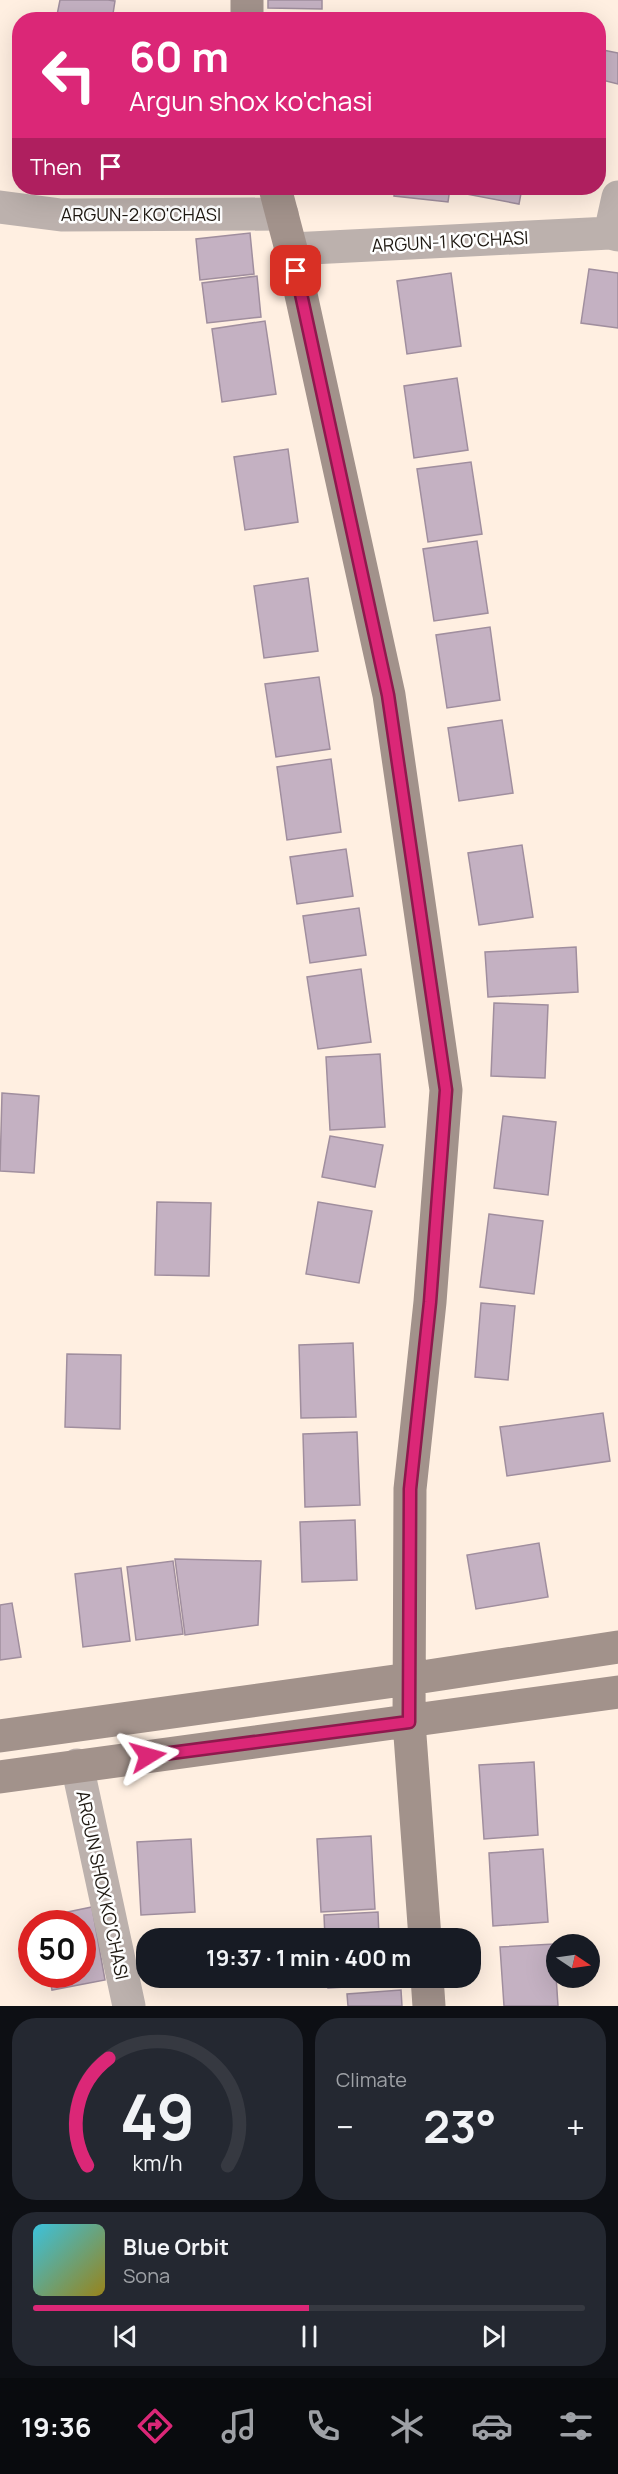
<!DOCTYPE html>
<html lang="en">
<head>
<meta charset="utf-8">
<style>
  body { margin:0; font-family:Manrope,sans-serif; background:#242831; color:#f1f3f6; height:100vh; display:flex; flex-direction:column; font-size:22px; white-space:nowrap }
  * { box-sizing:border-box; margin:0 }
  p { font-size:20px; color:#9ea1a6 }
  .icon { flex:none; width:33px; height:33px; fill:none; stroke:currentColor; stroke-width:2; stroke-linecap:round; stroke-linejoin:round }
  .map { position:relative; height:2006px; overflow:hidden }
  .sheet { display:flex; flex-direction:column; gap:12px; padding:12px; background:#0d0f14; flex:1 }
  .sheet>* { flex:none }
  .guide { position:absolute; left:12px; top:12px; width:594px; height:183px; border-radius:24px; box-shadow:0 6px 24px #0002; background:#db2777; color:#fff; overflow:hidden }
  .needle { width:39px; rotate:103deg }
  .fabs { position:absolute; left:546px; top:1934px; display:grid; gap:12px }
  .fabs a { display:grid; place-items:center; width:54px; height:54px; border-radius:50%; background:#171b24; box-shadow:0 6px 24px #0002; font-size:30px }
  .speed { position:absolute; left:18px; top:1910px; display:flex; gap:12px; font-size:30px; font-weight:700; text-align:center }
  .speed>* { display:grid; place-content:center; width:78px; height:78px; border-radius:50%; background:#171b24; box-shadow:0 6px 24px #0002; line-height:1 }
  .speed .limit { border:9px solid #d22; background:#fff; color:#111 }
  .pin { position:absolute; display:grid; place-items:center; width:51px; height:51px; color:#fff; margin:-26px; border-radius:12px; box-shadow:0 3px 9px #0006 }
  .me { position:absolute; width:66px; margin:-33px; rotate:82deg; stroke-linejoin:round; filter:drop-shadow(0 0 4px #0008) }
  .turn { display:flex; align-items:center; gap:21px; height:126px; padding:0 18px; font-size:27px }
  .turn .icon { width:78px; height:78px; stroke-width:2.5 }
  .turn b { display:block; font-size:42px; line-height:51px }
  .then { display:flex; align-items:center; height:57px; padding:0 18px; background:#0003; gap:12px; font-size:22px }
  .big { font-size:45px; font-weight:700; line-height:1.1 }
  .sheet .tile { flex:1; display:flex; flex-direction:column; justify-content:center; gap:9px; min-width:0; padding:0 21px; border-radius:24px; background:#242831 }
  .sheet .dial { align-items:center; gap:0 }
  .dial svg { height:156px; overflow:visible; fill:none; stroke:#363941; stroke-width:7; stroke-linecap:round; text-anchor:middle }
  .dial text { fill:#f1f3f6; stroke:none }
  .song { display:flex; align-items:center; gap:18px }
  .cover { width:72px; height:72px; border-radius:9px; background:linear-gradient(135deg,hsl(190 70% 55%),hsl(50 70% 35%)) }
  .played { height:6px; border-radius:3px; background:linear-gradient(90deg,#db2777 50%,#363941 50%) }
  .keys { display:flex; justify-content:space-around; direction:ltr }
  .heat { display:flex; justify-content:space-between; align-items:center; font-size:33px; direction:ltr }
  .sheet .tiles { flex:1; display:grid; gap:12px; grid-template-columns:1fr 1fr }
  .tile:last-child { grid-column:span 2 }
  .trip { position:absolute; left:136px; top:1928px; width:345px; height:60px; border-radius:24px; background:#171b24; box-shadow:0 6px 24px #0002; font-weight:700; line-height:60px; text-align:center }
  .tabs { display:flex; height:96px; justify-content:space-around; align-items:center; background:#090b0e; color:#9ea1a6 }
  .tabs .icon { width:42px; height:42px }
  .tabs .on { color:#db2777 }
  .tabs b { font-size:27px; color:#f1f3f6 }
  .map>svg:first-child { display:block }
</style>
</head>
<body>
<div class="map">
<svg width="618" height="2006" viewBox="0 0 618 2006">
  <rect width="100%" height="100%" fill="#ffefe1"/>
  <path fill="#c4b1c2" stroke="#a08e9e" stroke-width="1.5" d="M60 0H108L115 1 112 20H56Z
    M268 0H322V9L268 8Z
    M598 49 618 53V84L598 79Z
    M395 188H450L448 202 394 196Z
    M467 188H522L519 204 466 194Z
    M250 233 254 274 200 280 196 239Z
    M589 269 618 273V328L581 323Z
    M451 273 461 346 407 354 397 281Z
    M257 276 261 317 207 323 202 283Z
    M265 321 276 394 222 402 212 329Z
    M457 378 468 450 414 458 404 386Z
    M288 449 298 522 245 530 234 457Z
    M471 462 482 534 428 542 417 469Z
    M477 541 488 613 434 621 423 549Z
    M308 578 318 651 264 658 254 586Z
    M490 627 500 700 447 708 436 635Z
    M319 677 330 749 276 757 265 684Z
    M502 720 513 793 459 801 448 728Z
    M331 759 341 832 287 840 277 767Z
    M522 845 533 917 479 925 468 853Z
    M346 849 353 896 297 904 290 857Z
    M359 908 366 955 310 963 303 916Z
    M576 947 578 992 488 997 485 952Z
    M361 969 371 1042 318 1049 307 977Z
    M494 1003 548 1005 545 1078 491 1076Z
    M380 1054 385 1127 330 1130 326 1057Z
    M2 1093 39 1096 34 1173 0 1171Z
    M503 1116 556 1122 548 1195 494 1188Z
    M330 1136 383 1145 375 1187 322 1177Z
    M157 1202 211 1203 209 1276 155 1275Z
    M318 1202 372 1211 359 1283 306 1274Z
    M489 1214 543 1221 534 1294 480 1287Z
    M481 1303 515 1306 508 1380 475 1377Z
    M353 1343 356 1417 301 1418 299 1345Z
    M67 1354 121 1355 120 1429 65 1427Z
    M603 1413 610 1461 507 1476 500 1427Z
    M357 1432 360 1505 305 1507 303 1434Z
    M355 1520 357 1580 302 1582 300 1522Z
    M539 1543 548 1597 476 1609 467 1555Z
    M175 1559 261 1561 258 1625 185 1635Z
    M173 1561 183 1634 136 1640 127 1567Z
    M121 1568 130 1641 83 1647 75 1574Z
    M12 1603 21 1657 0 1660V1605Z
    M534 1762 538 1835 484 1839 479 1765Z
    M371 1836 375 1909 321 1912 317 1839Z
    M191 1839 195 1912 141 1915 137 1842Z
    M543 1849 548 1922 493 1926 489 1853Z
    M92 1907 105 1980 52 1990 49 1974H82V1923H39L38 1918Z
    M378 1912 379 1938H325L324 1915Z
    M554 1944 558 2006H504L500 1947Z
    M327 1977H382V1985L328 1988Z
    M401 1990 402 2006H348L347 1994Z"/>
  <g fill="none" stroke-linecap="round" stroke-linejoin="round">
    <path stroke="#bcb1ad" stroke-width="33" d="M0 207 61 215 282 214
      M610 233 618 197
      M291 249 610 233 618 235
      M77 1765 129 2006"/>
    <path stroke="#a2928b" stroke-width="33" d="M247 20V0
      M275 188 291 249 389 695 446 1090 430 1302 410 1489 409 1722 425 1938
      M0 1736 409 1679 618 1647
      M0 1777 618 1692
      M427 1977 429 2006"/>
  </g>
  <g fill="none" stroke-linecap="round" stroke-linejoin="round">
    <g stroke="#8e194d" stroke-width="15">
      <path id="route" d="M148 1756 409 1722 410 1489 430 1302 446 1090 388 695 296 271"/>
    </g>
    <use href="#route" stroke="#db2777" stroke-width="10"/>
  </g>
  <g text-anchor="middle" dominant-baseline="central" stroke-width="5" stroke-linejoin="round" paint-order="stroke">
    <g font-size="18" fill="#1e1811" stroke="#fff">
      <text x="141" y="214">ARGUN-2 KO'CHASI</text>
      <text transform="translate(450 241) rotate(-3)">ARGUN-1 KO'CHASI</text>
      <text transform="translate(103 1885) rotate(78)">ARGUN SHOX KO'CHASI</text>
    </g>
  </g>
</svg>
<div class="fabs">
<a><svg class="needle" viewBox="-14 -14 28 28"><path d="M0-13l5 13h-10z" fill="#e53935"/><path d="M0 13l5-13h-10z" fill="#9ea1a6"/></svg></a>
</div>
<div class="speed"><div class="limit">50</div></div>
<div class="pin" style="left:296px;top:271px;background:#d93025"><svg class="icon" aria-label="arrive" viewBox="0 0 24 24"><path d="M6 21V4h12l-3 4 3 4H6"/></svg></div>
<svg class="me" style="left:148px;top:1756px" viewBox="-20 -20 40 40"><path d="M0-17L14 15 0 8-14 15z" fill="#db2777" stroke="#fff" stroke-width="4"/></svg>
<div class="trip">19:37 · 1 min · 400 m</div>
<div class="guide">
<div class="turn"><svg class="icon" aria-label="left" viewBox="0 0 24 24"><path d="M17 20v-9H6M10 6l-5 5 5 5"/></svg><div><b>60 m</b>Argun shox ko'chasi</div></div>
<div class="then">Then<svg class="icon" aria-label="arrive" viewBox="0 0 24 24"><path d="M6 21V4h12l-3 4 3 4H6"/></svg></div>
</div>
</div>
<section class="sheet">
<div class="tiles">
<div class="tile dial"><svg viewBox="0 0 100 80">
<path d="M14 69A42 42 0 1 1 86 69"/>
<path d="M14 69A42 42 0 0 1 25 14" stroke="#db2777"/>
<text x="50" y="56" font-size="32" font-weight="700">49</text>
<text x="50" y="72" font-size="11">km/h</text>
</svg></div>
<div class="tile"><p>Climate</p>
<div class="heat"><a>−</a><b class="big">23°</b><a>+</a></div>
</div>
<div class="tile">
<div class="song"><i class="cover"></i><div><b>Blue Orbit</b><p>Sona</p></div></div>
<div class="played"></div>
<div class="keys"><svg class="icon" aria-label="previous" viewBox="0 0 24 24"><path d="M18 5L8 12l10 7zM5 5v14"/></svg><svg class="icon" aria-label="pause" viewBox="0 0 24 24"><path d="M8 5v14M16 5v14"/></svg><svg class="icon" aria-label="next" viewBox="0 0 24 24"><path d="M6 5l10 7-10 7zM19 5v14"/></svg></div>
</div>
</div>
</section>
<nav class="tabs">
<b>19:36</b>
<svg class="icon on" aria-label="directions" viewBox="0 0 24 24"><path d="M12 3l9 9-9 9-9-9zM9 14v-3h6M13 9l2 2-2 2"/></svg>
<svg class="icon" aria-label="music" viewBox="0 0 24 24"><path d="M9 18V5l10-2v13"/><circle cx="6" cy="18" r="3"/><circle cx="16" cy="16" r="3"/></svg>
<svg class="icon" aria-label="phone" viewBox="0 0 24 24"><path d="M5 4h4l2 5-3 2q2 4 5 5l2-3 5 2v4C11 20 4 13 5 4z"/></svg>
<svg class="icon" aria-label="climate" viewBox="0 0 24 24"><path d="M12 3v18M4 7l16 10M4 17L20 7"/></svg>
<svg class="icon" aria-label="car" viewBox="0 0 24 24"><path d="M5 17H2v-5l4-1 3-4h7l3 4 3 1v5h-3M9 17h6M6 11h13"/><circle cx="7" cy="17" r="2"/><circle cx="17" cy="17" r="2"/></svg>
<svg class="icon" aria-label="filters" viewBox="0 0 24 24"><path d="M4 7h16M4 17h16"/><circle cx="9" cy="7" r="2"/><circle cx="15" cy="17" r="2"/></svg>
</nav>
</body>
</html>
